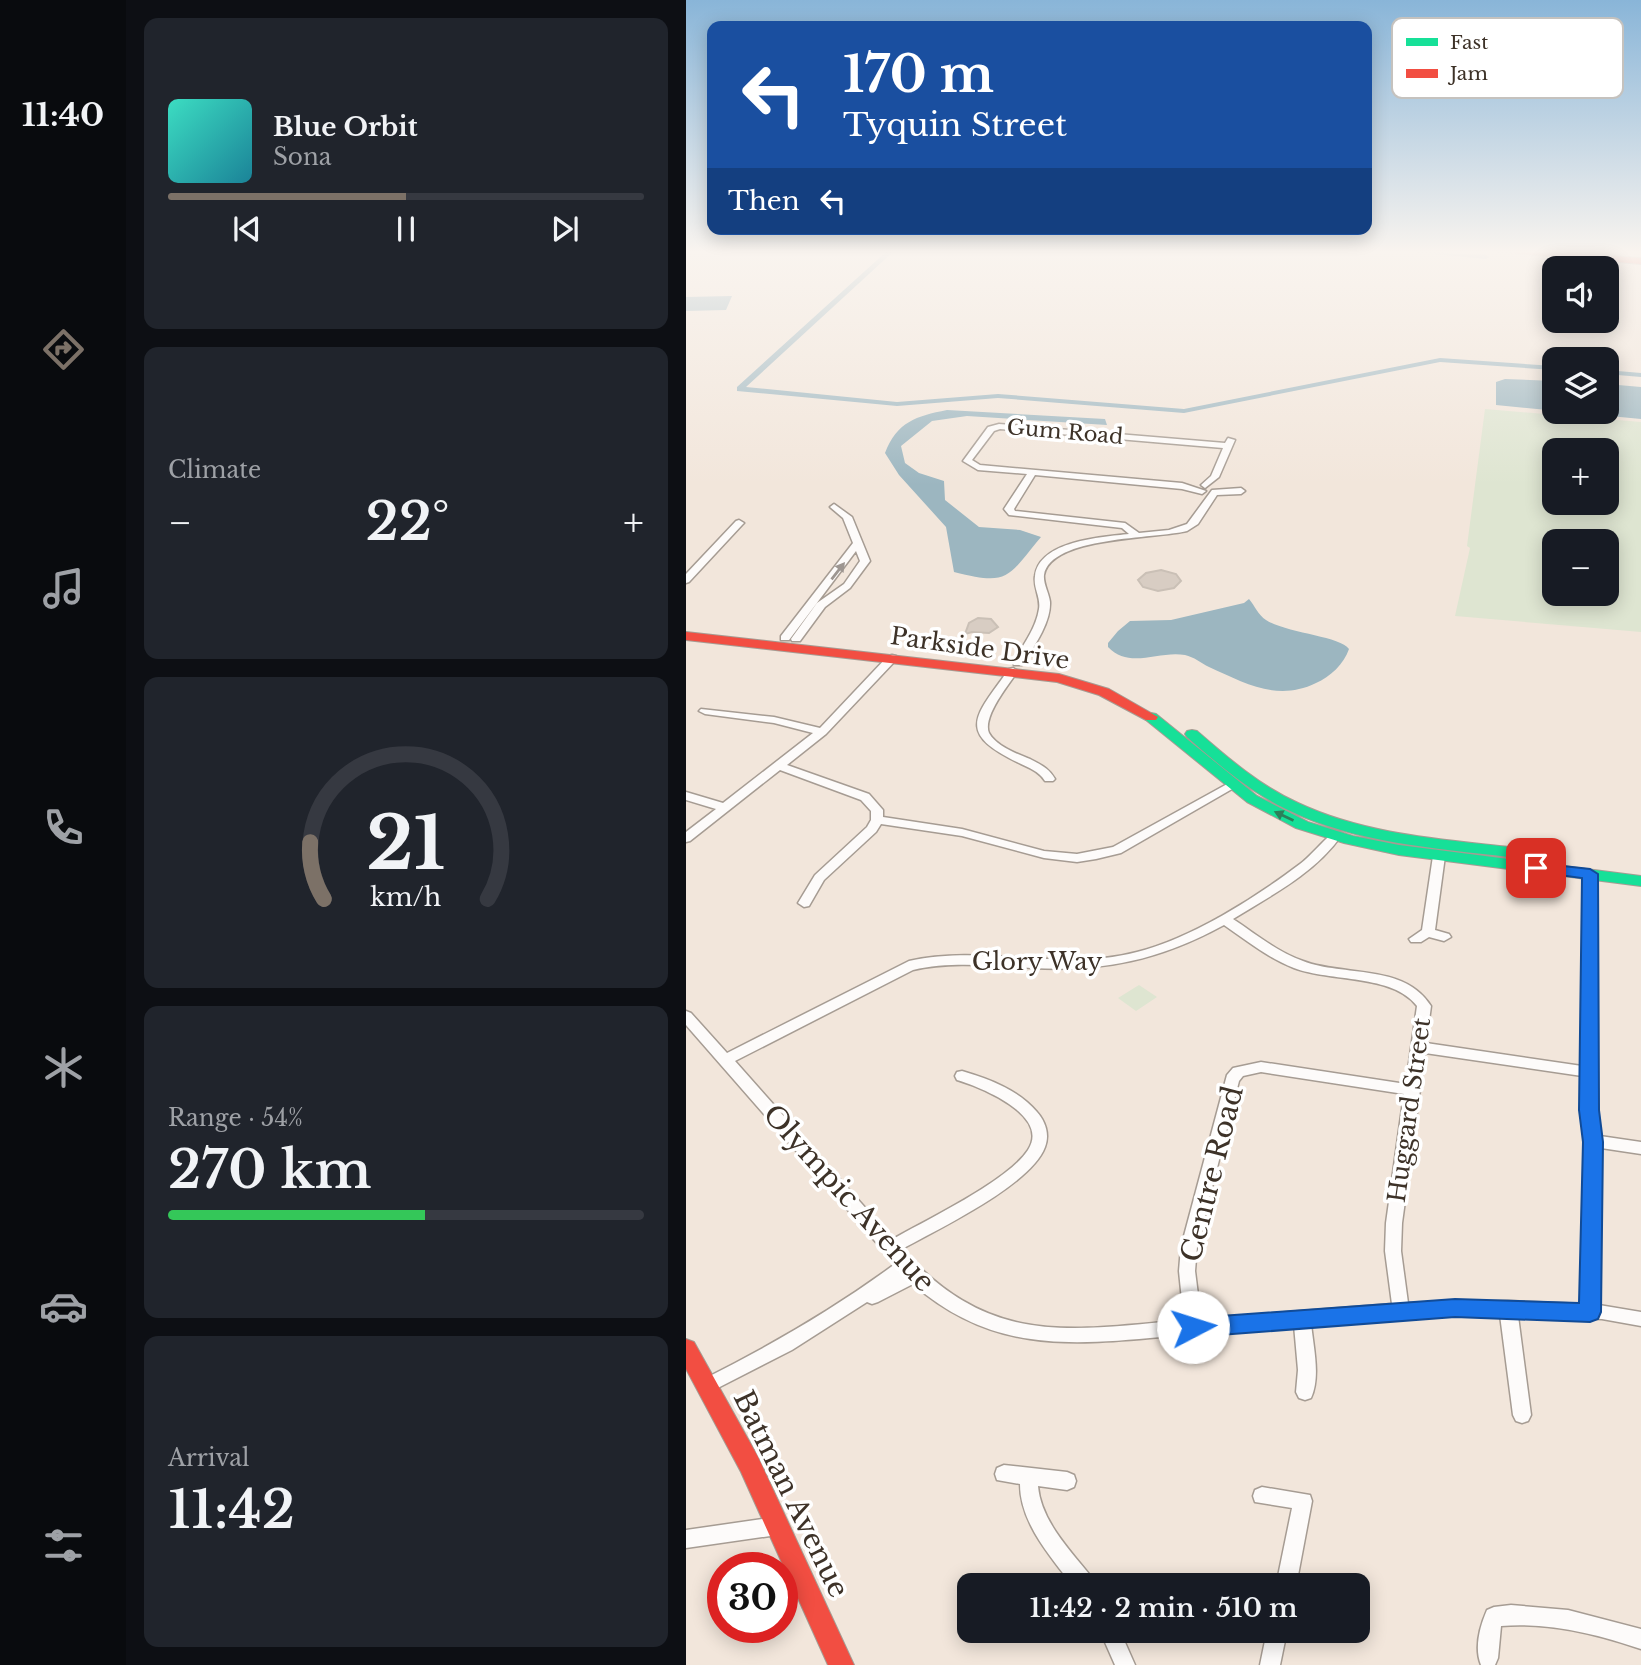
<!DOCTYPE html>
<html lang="en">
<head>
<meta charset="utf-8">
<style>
  body { margin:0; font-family:"Libre Baskerville",serif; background:#20242c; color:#f1f3f6; height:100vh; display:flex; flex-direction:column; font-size:26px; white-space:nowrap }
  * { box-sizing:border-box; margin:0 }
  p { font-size:23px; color:#9ea1a6 }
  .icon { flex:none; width:38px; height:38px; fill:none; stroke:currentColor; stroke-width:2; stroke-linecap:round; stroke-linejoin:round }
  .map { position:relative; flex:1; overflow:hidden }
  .panel { display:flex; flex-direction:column; gap:18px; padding:18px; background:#0d0f14; width:560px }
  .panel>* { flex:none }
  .banner { position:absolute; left:21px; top:21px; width:665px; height:214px; border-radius:14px; box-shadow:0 4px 18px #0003; background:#1a4fa0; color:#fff; overflow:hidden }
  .tools { position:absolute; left:856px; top:256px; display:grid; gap:14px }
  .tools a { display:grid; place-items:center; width:77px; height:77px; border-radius:14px; background:#171b24; box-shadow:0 4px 18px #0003; font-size:35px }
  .speed { position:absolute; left:21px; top:1552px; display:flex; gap:14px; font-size:35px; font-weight:700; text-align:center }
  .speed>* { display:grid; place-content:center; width:91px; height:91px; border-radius:50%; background:#171b24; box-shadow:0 4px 18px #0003; line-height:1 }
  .speed .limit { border:10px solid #d22; background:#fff; color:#111 }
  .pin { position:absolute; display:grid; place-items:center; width:60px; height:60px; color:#fff; margin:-30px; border-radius:14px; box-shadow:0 4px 10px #0006 }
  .me { position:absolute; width:77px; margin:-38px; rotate:85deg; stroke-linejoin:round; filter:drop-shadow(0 0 5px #0008) }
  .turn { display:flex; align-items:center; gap:24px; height:147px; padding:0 21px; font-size:32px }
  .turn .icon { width:91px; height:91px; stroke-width:2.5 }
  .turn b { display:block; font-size:49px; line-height:60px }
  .then { display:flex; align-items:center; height:66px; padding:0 21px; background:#0003; gap:14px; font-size:26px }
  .big { font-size:52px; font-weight:600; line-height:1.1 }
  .panel .tile { flex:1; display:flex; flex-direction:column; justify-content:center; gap:10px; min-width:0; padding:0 24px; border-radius:14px; background:#20242c }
  .panel .dial { align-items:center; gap:0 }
  .dial svg { height:182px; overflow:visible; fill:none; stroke:#363941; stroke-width:7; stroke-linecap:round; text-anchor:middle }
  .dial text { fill:#f1f3f6; stroke:none }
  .song { display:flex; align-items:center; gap:21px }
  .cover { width:84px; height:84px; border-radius:10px; background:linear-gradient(135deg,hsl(170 70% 55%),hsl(190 70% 35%)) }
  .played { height:7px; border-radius:4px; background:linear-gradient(90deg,#7c7167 50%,#363941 50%) }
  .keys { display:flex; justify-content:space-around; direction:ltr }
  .heat { display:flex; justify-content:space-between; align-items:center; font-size:38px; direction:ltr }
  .charge { height:10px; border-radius:5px; background:linear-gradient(90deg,#34c759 54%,#363941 0) }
  .trip { position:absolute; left:271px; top:1573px; width:413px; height:70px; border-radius:14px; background:#171b24; box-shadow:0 4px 18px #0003; font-weight:600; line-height:70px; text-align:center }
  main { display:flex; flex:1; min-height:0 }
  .tab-bar { display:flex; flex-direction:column; width:126px; justify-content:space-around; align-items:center; background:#090b0e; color:#9ea1a6 }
  .tab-bar .icon { width:49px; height:49px }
  .tab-bar .selected { color:#7c7167 }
  .tab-bar b { font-size:32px; color:#f1f3f6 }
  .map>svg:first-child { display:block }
</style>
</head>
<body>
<main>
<nav class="tab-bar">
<b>11:40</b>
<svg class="icon selected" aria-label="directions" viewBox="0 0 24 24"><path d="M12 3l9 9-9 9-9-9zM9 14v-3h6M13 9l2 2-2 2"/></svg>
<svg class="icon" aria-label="music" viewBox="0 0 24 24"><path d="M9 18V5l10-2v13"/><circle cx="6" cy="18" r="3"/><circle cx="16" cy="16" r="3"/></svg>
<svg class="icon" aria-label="phone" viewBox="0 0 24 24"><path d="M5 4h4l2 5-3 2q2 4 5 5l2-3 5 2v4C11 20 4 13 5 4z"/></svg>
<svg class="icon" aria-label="climate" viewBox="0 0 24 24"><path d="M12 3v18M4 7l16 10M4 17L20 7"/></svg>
<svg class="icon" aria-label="car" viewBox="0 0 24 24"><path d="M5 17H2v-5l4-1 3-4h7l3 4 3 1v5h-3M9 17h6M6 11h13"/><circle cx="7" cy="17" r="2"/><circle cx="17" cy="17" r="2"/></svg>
<svg class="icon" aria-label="filters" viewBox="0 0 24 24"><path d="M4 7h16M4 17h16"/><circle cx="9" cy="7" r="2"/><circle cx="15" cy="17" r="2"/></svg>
</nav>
<section class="panel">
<div class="tile">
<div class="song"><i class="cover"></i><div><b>Blue Orbit</b><p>Sona</p></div></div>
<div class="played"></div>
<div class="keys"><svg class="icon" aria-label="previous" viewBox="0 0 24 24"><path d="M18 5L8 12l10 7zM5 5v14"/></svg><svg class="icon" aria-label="pause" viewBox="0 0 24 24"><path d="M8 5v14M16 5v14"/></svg><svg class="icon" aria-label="next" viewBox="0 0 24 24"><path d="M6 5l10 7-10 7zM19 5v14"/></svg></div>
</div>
<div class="tile"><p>Climate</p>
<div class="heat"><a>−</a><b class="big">22°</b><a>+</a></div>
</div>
<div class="tile dial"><svg viewBox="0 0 100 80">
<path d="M14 69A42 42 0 1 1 86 69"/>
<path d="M14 69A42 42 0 0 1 8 44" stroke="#7c7167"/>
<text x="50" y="56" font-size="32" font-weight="700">21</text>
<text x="50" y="72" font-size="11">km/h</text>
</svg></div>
<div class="tile"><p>Range · 54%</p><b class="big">270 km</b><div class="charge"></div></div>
<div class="tile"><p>Arrival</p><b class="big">11:42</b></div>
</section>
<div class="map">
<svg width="955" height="1665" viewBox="0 0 955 1665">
  <rect width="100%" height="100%" fill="#f2e6db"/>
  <path fill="#dee5d1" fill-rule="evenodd" d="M799 409 955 422V632L769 616 784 548 781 546ZM868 450H920V502H868ZM868 541H920V593H868Z
    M453 985 471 997 450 1011 432 998Z"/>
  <path fill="#9cb6c0" d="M46 296 40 310 0 311V297Z
    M819 379 868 381V411H920L921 384 955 387V419L810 405V382Z
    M261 410 419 419 421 425 281 416 246 421 215 446 219 463 233 473 258 481 259 500 293 527 334 530 355 537C321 578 323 586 268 572L260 527 213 475 199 453C211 422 230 416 261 410Z
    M563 599C569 606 572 615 580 620 600 633 654 636 663 649 658 664 644 677 630 683 591 702 559 683 523 667 515 663 508 657 499 655 473 650 444 670 422 647V643L432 631 444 621 485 620 558 603Z"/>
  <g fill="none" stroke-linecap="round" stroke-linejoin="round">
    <path fill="#9cb6c0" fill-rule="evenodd" d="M201 251H208L60 387 211 402 312 394 498 409 754 358 868 366V370L754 362 498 413 312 398 211 406 51 391V387Z
      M719 251 800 255 803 257 800 259Z
      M920 370 955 373V377L920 374Z"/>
  </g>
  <path fill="#d8cdc3" stroke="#cac0b6" stroke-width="2" d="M475 570 490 574 495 581 488 588 472 591 457 587 452 580 460 573Z
    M292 618 305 619 312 627 303 633 286 632 279 634 283 623Z"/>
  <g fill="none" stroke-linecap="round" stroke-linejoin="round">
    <g stroke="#a69c93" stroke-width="3">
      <path id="street" d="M313 424 539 443 542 438 549 440 533 477 519 488 515 485 525 476 537 448 314 429 308 431 286 460 294 465 496 483 520 491 516 494 496 489 349 475 328 509 329 511 439 523 453 533 483 530 501 524 526 490 555 488 559 491 555 494 531 495 512 524 501 531C469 539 365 536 358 575 357 584 363 593 364 602 365 623 347 648 336 665H328L327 663C336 646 350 629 353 609 355 597 347 588 349 576 353 541 415 537 443 534L436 528 323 515 318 509 341 474 292 470 277 461 302 427Z
        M148 504 166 517 184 561 164 588 139 607 114 641H106L105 639 131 603 158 584 174 561 170 551 103 640H95V636L167 543 157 518 144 507Z
        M53 520 58 523 56 525 3 582 0 583V574L50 521Z
        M206 655 210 656 211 658 210 660 140 734 101 765 183 794 197 810V817L276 829 358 851 391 854 427 847 543 783 547 781 553 785 435 853 410 859 391 862 358 858 276 836 195 824 190 832 138 880 123 906 118 907 112 903 129 875 181 827 185 820V811L175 800 94 770 4 841 0 842V832L30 809 0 800V792L37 803 127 733 88 723 19 714 13 711 15 709 88 717 134 728 202 656Z
        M327 668 332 671C323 684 296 717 303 733 310 746 331 754 344 759 355 765 363 768 369 779L367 781H359C353 771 343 768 333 763 268 732 290 716 323 669Z
        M649 832 655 836C629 873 586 895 547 919 570 934 591 952 617 961 658 977 718 963 745 1006L740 1043 896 1066 898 874 904 870 910 874 911 1110 914 1136 955 1142V1154L915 1148 913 1305 955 1312V1326L916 1319 832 1316 845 1415 842 1421 836 1423 830 1421 827 1415 814 1315 739 1316 625 1323C627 1346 635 1376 625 1398L619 1400 613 1398 610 1392 612 1370 608 1325C564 1328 519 1333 475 1337 379 1346 304 1351 227 1284L192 1302 186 1304 181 1302 106 1350 22 1393 16 1390 13 1385 16 1380C84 1346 148 1309 209 1264L0 1025V1011L5 1013 41 1053 223 961C298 944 376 972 451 952 506 938 569 898 614 864 624 857 642 835 649 832ZM538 925C560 940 582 958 608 968 644 982 707 974 731 1006L720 1084 575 1062 547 1068 541 1075 495 1247 493 1271 498 1320C380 1331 303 1346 216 1249 252 1229 345 1185 359 1147 364 1134 359 1121 351 1112 333 1090 303 1079 276 1071L271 1072 269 1076 271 1080C294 1087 365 1115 342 1150 322 1181 240 1220 207 1239L49 1061 227 970C265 961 307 966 346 968 418 972 474 960 538 925ZM739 1053 896 1076 895 1110 899 1141 896 1304 822 1301 722 1303 715 1251 716 1223ZM575 1072 718 1094 700 1223 699 1251 706 1304 515 1319 509 1271 511 1247 553 1081 557 1076Z
        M753 852 759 856 749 930 763 934 765 937 758 941 743 937 735 942H725L723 939 736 930 747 856Z
        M318 1465 381 1472 388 1475 390 1481 388 1487 381 1490 352 1486C355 1522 386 1552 407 1579L410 1586H387C365 1557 334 1523 334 1484L311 1480 309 1474 311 1468Z
        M576 1487 624 1495 626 1501 610 1586H590L606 1508 569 1502 567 1496 569 1490Z
        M91 1517 98 1520 101 1526 98 1532 91 1535 0 1548V1530Z
        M825 1605 882 1610 955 1629V1649C910 1634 863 1622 815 1626L812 1658 809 1665H795C788 1648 794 1626 801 1610L808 1607Z
        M414 1631H434L449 1665H429Z
        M581 1631H601L594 1665H574Z"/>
    </g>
    <g stroke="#a69c93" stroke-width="2">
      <path id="fast" d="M465 713 470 714 571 796 622 822 667 836 713 845 955 876V886L713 855 658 843 610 828 561 802 460 720 458 717Z
        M506 730 511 731C542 758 574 786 612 803 678 834 752 839 823 847L831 852 823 857C748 848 669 843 600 809 563 791 532 764 501 737L499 734 501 731Z"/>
    </g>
    <g stroke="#a69c93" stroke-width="2">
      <path id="jam" d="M807 251H853L955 258V264Z
        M0 632 373 674 423 689 472 717 470 720H460L413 695 371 682 0 640Z
        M0 1339 8 1342 72 1457 168 1665H142L55 1472 0 1369Z"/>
    </g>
    <use href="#street" fill="#fdfbfa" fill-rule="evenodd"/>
    <use href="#fast" fill="#16e098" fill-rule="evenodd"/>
    <use href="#jam" fill="#f24e42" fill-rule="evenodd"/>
  </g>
  <defs><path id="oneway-solid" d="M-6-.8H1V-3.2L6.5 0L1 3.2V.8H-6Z" transform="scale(1.75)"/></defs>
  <use fill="#9d9691" href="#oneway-solid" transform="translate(152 571) rotate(-52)"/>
  <use fill="#2b805a" href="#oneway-solid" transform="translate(598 816) rotate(-155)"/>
  <linearGradient id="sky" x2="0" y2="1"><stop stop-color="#89b5d8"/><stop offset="0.52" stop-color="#f9f4ef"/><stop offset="1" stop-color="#f9f4ef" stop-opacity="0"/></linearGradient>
  <rect width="955" height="485" fill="url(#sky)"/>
  <path fill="#1a73e8" stroke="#114b97" stroke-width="2" d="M850 863 904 869 912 874 913 1110 917 1142 915 1312 912 1319 904 1322 769 1317 507 1337 499 1334 496 1327 499 1321 507 1318 769 1299 893 1303 897 1142 893 1110 896 878 844 871 842 868Z"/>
  <g text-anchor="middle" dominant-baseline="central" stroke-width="7" stroke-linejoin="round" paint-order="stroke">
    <g font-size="21" fill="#3d3228" stroke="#fff">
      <text transform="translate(379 432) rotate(5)">Gum Road</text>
    </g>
    <g font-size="24" fill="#3d3228" stroke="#fff">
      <text transform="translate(294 648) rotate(8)">Parkside Drive</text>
      <text x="351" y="961">Glory Way</text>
      <text transform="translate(723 1110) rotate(-82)">Huggard Street</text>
    </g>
    <g font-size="28" fill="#3d3228" stroke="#fff">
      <text transform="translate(526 1174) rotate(-76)">Centre Road</text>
      <text transform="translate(163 1198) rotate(48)">Olympic Avenue</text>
      <text transform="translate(105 1494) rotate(64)">Batman Avenue</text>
    </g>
  </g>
  <rect x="706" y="18" width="231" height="80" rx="10" fill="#fff" stroke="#c5c2be" stroke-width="2"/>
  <rect x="720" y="38" width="32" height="8" fill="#16e098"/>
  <rect x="720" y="69" width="32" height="9" fill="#f24e42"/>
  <g font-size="19" fill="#3d3228">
    <text x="764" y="49">Fast</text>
    <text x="764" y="80">Jam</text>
  </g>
</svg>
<div class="tools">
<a><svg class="icon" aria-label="sound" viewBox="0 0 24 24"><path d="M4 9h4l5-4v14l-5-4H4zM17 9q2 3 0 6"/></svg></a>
<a><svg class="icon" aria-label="layers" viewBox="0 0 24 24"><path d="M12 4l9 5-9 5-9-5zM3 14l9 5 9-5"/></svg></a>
<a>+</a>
<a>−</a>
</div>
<div class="speed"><div class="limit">30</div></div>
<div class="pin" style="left:850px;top:868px;background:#d93025"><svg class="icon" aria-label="arrive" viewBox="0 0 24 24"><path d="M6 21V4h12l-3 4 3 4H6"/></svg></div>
<svg class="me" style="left:507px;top:1327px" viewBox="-20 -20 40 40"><circle r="19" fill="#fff"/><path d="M0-13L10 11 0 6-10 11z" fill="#1a73e8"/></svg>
<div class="trip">11:42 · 2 min · 510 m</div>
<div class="banner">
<div class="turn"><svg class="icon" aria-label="left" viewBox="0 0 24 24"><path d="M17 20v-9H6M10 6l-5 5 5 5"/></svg><div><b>170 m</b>Tyquin Street</div></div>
<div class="then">Then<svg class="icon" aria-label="left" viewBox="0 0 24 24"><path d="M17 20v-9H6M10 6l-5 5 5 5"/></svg></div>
</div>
</div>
</main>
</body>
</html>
